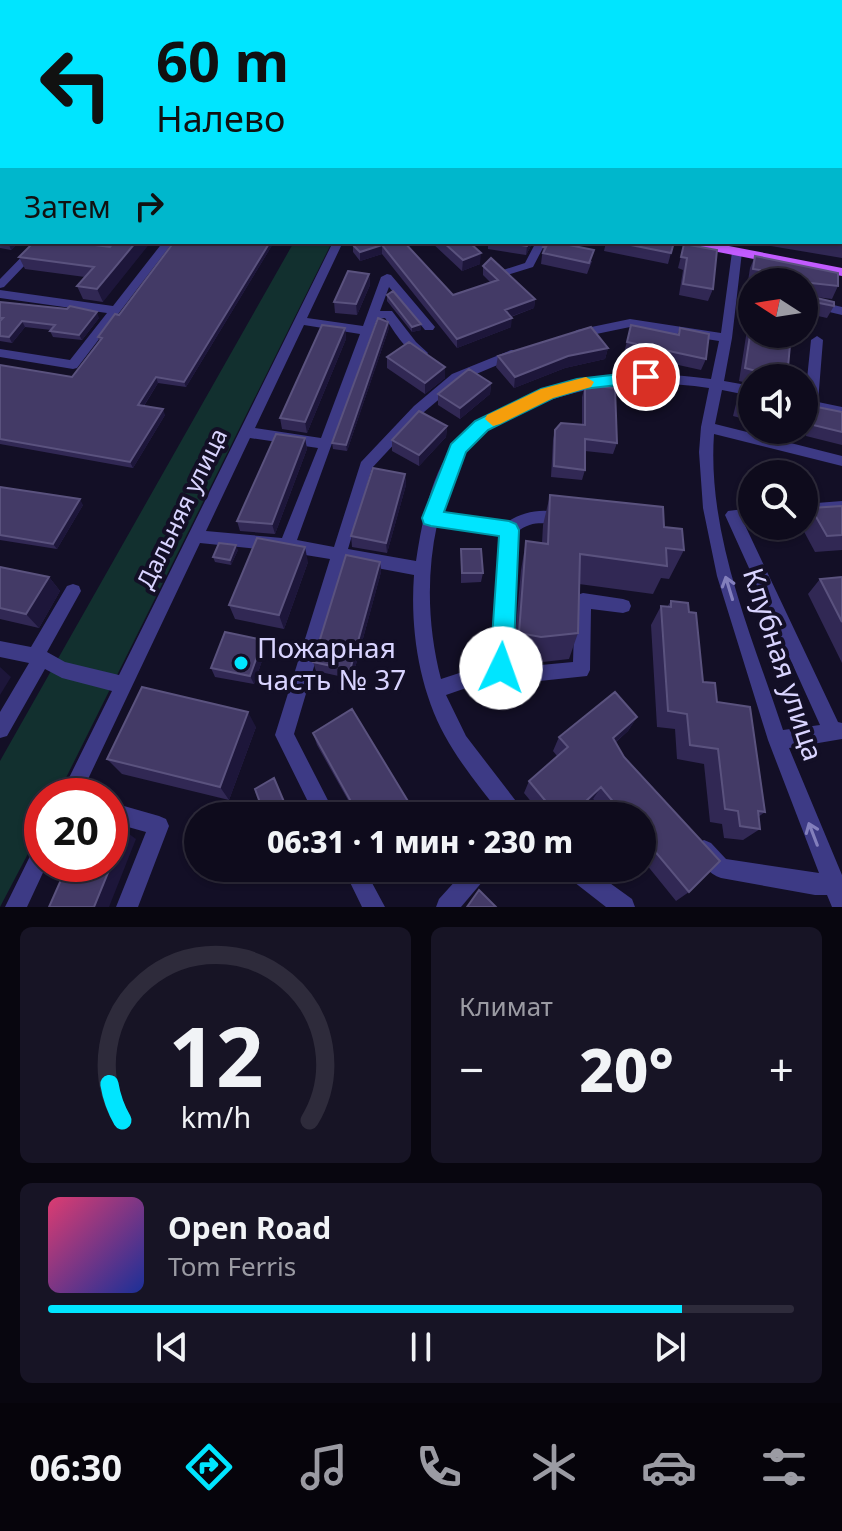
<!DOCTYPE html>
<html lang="ru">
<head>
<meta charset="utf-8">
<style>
  body { margin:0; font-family:"Noto Sans",sans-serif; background:#171425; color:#f1f3f6; height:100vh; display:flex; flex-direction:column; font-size:30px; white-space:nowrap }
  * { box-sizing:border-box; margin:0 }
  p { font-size:26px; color:#9b9ba3 }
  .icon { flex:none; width:44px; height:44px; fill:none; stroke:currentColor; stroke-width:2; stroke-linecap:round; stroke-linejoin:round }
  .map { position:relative; height:907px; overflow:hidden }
  .details { display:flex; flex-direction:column; gap:20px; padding:20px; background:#08060f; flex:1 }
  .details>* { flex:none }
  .top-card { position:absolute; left:0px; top:0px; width:842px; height:244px; box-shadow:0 2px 6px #0004,0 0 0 2px #2e2b3b; background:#00e5ff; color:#111; overflow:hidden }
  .needle { width:52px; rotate:282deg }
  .controls { position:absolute; left:738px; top:268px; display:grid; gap:16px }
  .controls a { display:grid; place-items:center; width:80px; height:80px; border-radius:50%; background:#0e0b1c; box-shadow:0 2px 6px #0004,0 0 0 2px #2e2b3b; font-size:40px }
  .speed { position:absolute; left:24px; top:778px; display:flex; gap:16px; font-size:40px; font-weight:700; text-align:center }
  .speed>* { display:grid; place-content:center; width:104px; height:104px; border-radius:50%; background:#0e0b1c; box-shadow:0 2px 6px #0004,0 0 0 2px #2e2b3b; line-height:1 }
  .speed .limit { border:12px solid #d22; background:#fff; color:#111 }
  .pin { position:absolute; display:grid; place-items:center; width:68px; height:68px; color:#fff; margin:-34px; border:4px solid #fff; border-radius:50%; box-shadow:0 2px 8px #0007 }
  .me { position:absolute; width:88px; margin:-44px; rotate:3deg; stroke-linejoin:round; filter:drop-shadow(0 0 6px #0008) }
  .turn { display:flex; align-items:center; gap:28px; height:168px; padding:0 24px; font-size:36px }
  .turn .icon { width:104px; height:104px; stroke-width:2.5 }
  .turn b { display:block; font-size:56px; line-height:68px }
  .then { display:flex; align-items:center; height:76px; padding:0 24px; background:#0003; gap:16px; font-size:30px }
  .big { font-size:60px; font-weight:800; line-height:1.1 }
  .details .tile { flex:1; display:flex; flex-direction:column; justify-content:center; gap:12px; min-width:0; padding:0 28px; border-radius:12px; background:#171425 }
  .details .dial { align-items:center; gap:0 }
  .dial svg { height:208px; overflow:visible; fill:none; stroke:#2e2b3b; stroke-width:7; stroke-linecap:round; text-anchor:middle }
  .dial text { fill:#f1f3f6; stroke:none }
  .song { display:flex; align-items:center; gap:24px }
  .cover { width:96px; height:96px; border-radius:12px; background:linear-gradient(135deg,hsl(340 70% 55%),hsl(230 70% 35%)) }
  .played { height:8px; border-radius:4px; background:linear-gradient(90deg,#00e5ff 85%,#2e2b3b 85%) }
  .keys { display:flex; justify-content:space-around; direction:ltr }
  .heat { display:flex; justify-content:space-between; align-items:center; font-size:44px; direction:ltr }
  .details .tiles { flex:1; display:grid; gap:20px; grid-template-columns:1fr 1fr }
  .tile:last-child { grid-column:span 2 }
  .trip { position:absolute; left:184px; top:802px; width:472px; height:80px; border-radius:40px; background:#0e0b1c; box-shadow:0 2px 6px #0004,0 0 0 2px #2e2b3b; font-weight:800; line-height:80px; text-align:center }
  .tab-bar { display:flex; height:128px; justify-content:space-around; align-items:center; background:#06040b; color:#9b9ba3 }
  .tab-bar .icon { width:56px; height:56px }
  .tab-bar .selected { color:#00e5ff }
  .tab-bar b { font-size:36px; color:#f1f3f6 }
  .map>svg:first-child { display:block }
</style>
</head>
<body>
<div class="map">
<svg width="842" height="907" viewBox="0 0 842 907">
  <rect width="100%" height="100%" fill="#130f26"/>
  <path fill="#12302f" d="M294 242H332L57 796H42V827L0 907V761Z"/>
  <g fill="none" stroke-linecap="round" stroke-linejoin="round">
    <path fill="#3d3a85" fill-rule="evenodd" d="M168 0 178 2H165Z
      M562 0H569L571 2H564Z
      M840 6H842V10H840Z
      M840 30H842V34H840Z
      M2 156V162L0 163V157Z
      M36 242H47L4 287 0 288V279Z
      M163 242H173L77 368 73 369 0 357V349L70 360 107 313 0 298V290L113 306Z
      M333 242H343L307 318 363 326 381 277 387 274 391 275 435 327 433 330H425L389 287 380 311H392L416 342 428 353 426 356C408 357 395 332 385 318L377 319 297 540 334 547 361 462 414 406 452 374 511 350H519L521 353 519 356 462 380 424 412 372 468 348 549 416 561C422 521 431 473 457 440 470 425 490 415 508 407 573 376 640 369 711 379L719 341 630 327 577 338 571 334 577 330 630 319 721 333 732 252 737 249 741 250 742 252 732 338 724 381 752 386V396L722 390 715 424 842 456V466L714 434C707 535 752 636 783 730L820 725 725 515 728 511 752 508V520L743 521 838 722 842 723V739L789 748 842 875V907H832L827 895H815L721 878C709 874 699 862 694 850L697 843 704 840 711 843 726 859 819 873 768 740 717 576 703 508 699 452 701 427 709 388C643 378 580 384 519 413 501 421 481 431 468 446 453 464 446 490 440 513L506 523C524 510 545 508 566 514L569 518 566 522C546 527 535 517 516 533L510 661 530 666 573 662 575 600 577 595 583 593 623 599 629 601 631 606 629 611 623 613 591 609 590 670 587 676 530 682 501 676 446 695 466 736 522 809 525 816H502C482 790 461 765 445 736 419 688 410 629 414 575L345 562 294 734 336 816H315L275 735 330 559 287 552 200 543 80 796H60L112 691 62 678 45 669 7 736 0 738V712L29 663 0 657V641L31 647 67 586 73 584 79 586 81 591 47 652 65 662 119 675ZM304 325 360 334 321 438 255 428ZM250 438 318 448 282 538 206 531ZM437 525 501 535 493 662 441 679C428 629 426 576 437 525Z
      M536 242H546L533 267 507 275 503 274V270L525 263Z
      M804 298 842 307V315L804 306Z
      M817 336 823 340 818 402 842 407V417L804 408 811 340Z
      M842 501V513L804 516V504Z
      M110 802 159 816 166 819 169 826 138 907H116L146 832 110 822Z
      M42 843V864H47L27 907H5L35 846Z
      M343 868H364L385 907H362Z
      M467 868H491L488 875 461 907H436L439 899Z
      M562 868H589L632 899 635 907H606L565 875Z"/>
    <path fill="#c25bff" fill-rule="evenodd" d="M8 0H33L35 2H10Z
      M840 70H842V76H840Z
      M0 120H2V126H0Z
      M680 242H708L842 268V276L687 246Z"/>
  </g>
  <path fill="#312854" d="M114 0H157L154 2Z
    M207 0H254L252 2H226Z
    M289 0H347L346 2H289Z
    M585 0H652L651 2H585Z
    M658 0H780L781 2H661Z
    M0 6H2V66H0Z
    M0 169H2V242H19L11 250 0 248Z
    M840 213 842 214V258L748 242H840Z
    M174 242H274L186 387 158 383 144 406 165 415 133 468 0 444V365L72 377 99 341 98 337 119 315Z
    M353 242H407V245L453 295 491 283 483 275V266L535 299 534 308 511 317V327L457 348 382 254 360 261 353 252Z
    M431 242H469L480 264 462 271Z
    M488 242H533L526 255 488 249Z
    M606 242H674L668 264 604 251Z
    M684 244 713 289 708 301 679 295 683 270 678 268Z
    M110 247 103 302 83 299 77 286 85 277 25 269 19 257Z
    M543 247 592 261 587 274 541 264Z
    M755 256 838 286 832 299 808 296 834 306 827 318 804 313V282L748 281 750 268Z
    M369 274 370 285 357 315 335 313 334 302Z
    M387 295 421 330 412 332 387 301Z
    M752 298V334L787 378H752V384L739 381Z
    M0 302 99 318 82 340 53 337 50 331 51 330 25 327 12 343 0 341Z
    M388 322 389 328 347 451 333 449 332 443Z
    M631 325 677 335 680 328 706 359 701 370 624 353Z
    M345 328 346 339 307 433 282 429 280 418Z
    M608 348 605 359 565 368 514 388 496 367 498 356Z
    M387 357 445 367V378L425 394 387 368Z
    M491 383 490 394 460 419 438 405V394Z
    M743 384 752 386V421L733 416 738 396Z
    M585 385 617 443 613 454 585 451V470L582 480 551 477 553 440 555 430 582 425V397Z
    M812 406 842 412V445L806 436V417Z
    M447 426 446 437 419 466 392 451V440Z
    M305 438 307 449 275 534 240 531 237 521Z
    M405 474 406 485 387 553 352 547 351 536Z
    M0 487 83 505 57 549 0 540Z
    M550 495 664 527 684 550 669 579 661 578 653 594 579 584 578 633 569 659 534 663 513 659 521 570 526 541 542 543 543 525Z
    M842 506V550L815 552 801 526H804V519L811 508Z
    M461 549 483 573 481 582 461 583Z
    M238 550 231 565 215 562 213 557Z
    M308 562 284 629 235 619 229 605Z
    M380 562 381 572 352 679 316 671 313 662Z
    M0 567 49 577 60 591 39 628 0 619Z
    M842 577V663L808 594 820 579Z
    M671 601 689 612 703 682 717 702 765 812 758 817 760 829 743 840 724 838 722 824 710 822 704 764 677 759 675 729 657 727 651 625 661 606 667 607Z
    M266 649 254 684 215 677 211 668Z
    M637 717 628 731 616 742 689 892 676 901 642 859V816H607L593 799 575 816H543L524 793 529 781 557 756 553 751 559 737Z
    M256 727 229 800 122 774 107 759Z
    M313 733 417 816H357L317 745Z"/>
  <path fill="#1d163a" d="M68 0H86L87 2H64Z
    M8 242H19L11 250Z
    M136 242H151L103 302 97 289Z
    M270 242H274L186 387 184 382Z
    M529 242H533L526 255 527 246Z
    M382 245V254L360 261V252Z
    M481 253 480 264 462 271 463 260Z
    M369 274 370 285 357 315 356 304Z
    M535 299 534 308 504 319 505 310Z
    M97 312 99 318 82 340 79 335Z
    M512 318 511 327 457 348V339Z
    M22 321 25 327 12 343 9 337Z
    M388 322 389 328 347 451 346 445Z
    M421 324V330L412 332V327Z
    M345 328 346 339 307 433 305 422Z
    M608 348 605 359 565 368 514 388 515 377 568 356Z
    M445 367V378L425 394V383Z
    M156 377 158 383 141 410 138 405Z
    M491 383 490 394 460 419V408Z
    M163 409 165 415 133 468 130 462Z
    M447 426 446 437 419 466V455Z
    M305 438 307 449 275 534 272 524Z
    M405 474 406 485 387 553 386 543Z
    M80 499 83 505 57 549 53 544Z
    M236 545 238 550 231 565 230 560Z
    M305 547 308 562 284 629 279 615Z
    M380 562 381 572 352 679 350 670Z
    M49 577 60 591 39 628 26 614Z
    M263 640 266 649 254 684 250 676Z
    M0 667 11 677 0 695Z
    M248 712 256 727 229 800 220 787Z
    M637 717 628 731 605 751 613 738Z
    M601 787 593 799 575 816H570Z
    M125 831 136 839 109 907H94Z
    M303 868H309L290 879 289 877Z"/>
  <path fill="#433a66" stroke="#5a527e" stroke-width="2" d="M41 0H68L64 2H37Z
    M532 0H548L547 2H531Z
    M619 0H650L651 2H622Z
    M706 0H780L781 2H710Z
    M0 6H2V32H0Z
    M0 169H2V237H0Z
    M840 213 842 214V238H840Z
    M34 242H71L110 247 114 242H136L97 289 77 286 94 267 19 257Z
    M174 242H270L184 382 156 377 138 405 163 409 130 462 0 439V365L72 377 102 338 98 337 115 314 119 315Z
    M353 242H404L453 295 498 280 483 266 491 258 535 299 505 310 512 318 457 339 382 245 360 252 352 244Z
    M443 242H469L481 253 463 260Z
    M502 242H529L527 246Z
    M545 242H554L594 250 589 263 543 253 546 247H543Z
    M616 242H674L671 253Z
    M684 244 717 250 713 289 683 284 687 258 681 257Z
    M755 256 838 273V286L811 283 807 286 808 296 834 302V306L804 300V282H758L760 270 753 269Z
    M348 271 369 274 356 304 334 302Z
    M393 291 421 324 412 327 387 295Z
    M0 302 67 309 70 306 97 312 79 335 50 331 55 325 22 321 9 337 0 336V321L3 318H0Z
    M378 318 388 322 346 445 332 443Z
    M752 322V334H791L787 378H761L760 372 745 368Z
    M322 325 345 328 305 422 280 418Z
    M631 325 679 335 680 328 709 334 706 359 627 342Z
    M591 327 608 348 568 356 515 377 498 356Z
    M409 342 445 367 425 383 387 357Z
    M469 369 491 383 460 408 438 394Z
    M743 384 752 386V407L739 404Z
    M585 385 615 388 617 443 585 439V470L554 466 555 430 561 423 585 425Z
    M812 406 842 412V432L813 425Z
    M419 411 447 426 419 455 392 440Z
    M276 434 305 438 272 524 237 521Z
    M373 468 405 474 386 543 351 536Z
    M0 487 80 499 53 544 0 535Z
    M550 495 663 507 664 527 682 529 684 550 666 548 667 566 580 554 578 633 541 637 519 633 526 541 548 544Z
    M842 506V535L827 536 811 508Z
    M257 538 305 547 279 615 229 605Z
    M219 543 236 545 230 560 213 557Z
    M461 549H481L483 573H462Z
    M346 555 380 562 350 670 313 662Z
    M0 567 49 577 26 614 0 608Z
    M842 577V622L820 579Z
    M671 601 688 603 689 612 696 613 703 682 715 683 717 702 750 707 765 812 758 811 760 829 740 826 738 811 725 809 718 749 690 745 687 714 668 711 661 606 671 607Z
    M225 632 263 640 250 676 211 668Z
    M142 687 248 712 220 787 107 759Z
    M615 692 637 717 613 738 624 757 720 861 689 892 642 836V816H625L601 787 570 816H558L529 781 568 747 559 737Z
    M352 709 417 816H359L313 733Z
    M274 778 290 816H265L255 789Z
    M110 827 125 831 94 907H49L68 864H110Z
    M285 868H303L289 877Z
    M479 890 496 907H467Z"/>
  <defs><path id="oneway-shaft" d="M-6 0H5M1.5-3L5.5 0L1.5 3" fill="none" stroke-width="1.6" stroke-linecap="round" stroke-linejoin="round" transform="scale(2)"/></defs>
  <g stroke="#837fbc">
    <use href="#oneway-shaft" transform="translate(729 588) rotate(-107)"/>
    <use href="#oneway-shaft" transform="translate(813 834) rotate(-111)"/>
  </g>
  <path fill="#00e5ff" stroke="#0095a6" stroke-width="2" d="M646 371 652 373 654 377 652 381 583 389 553 398 488 430 466 452 444 512 509 521 516 524 519 530 513 668 509 676 501 679 493 676 490 668 499 536 431 526 424 524 422 518 451 444 475 421 541 389 577 379Z"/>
  <path fill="#f59e0b" d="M586 377 594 382 591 387 553 398 500 424 493 426 485 419 487 415 541 389Z"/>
  <circle fill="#00e5ff" stroke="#130f26" stroke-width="3" cx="241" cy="663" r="8"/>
  <g text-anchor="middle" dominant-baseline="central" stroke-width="8" stroke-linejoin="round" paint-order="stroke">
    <g font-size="24" fill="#d9d4ff" stroke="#130f26">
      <text transform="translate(181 508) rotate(-64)">Дальняя улица</text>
    </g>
    <g font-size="28" fill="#d9d4ff" stroke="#130f26" text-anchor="start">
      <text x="257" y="647">Пожарная<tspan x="257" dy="32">часть № 37</tspan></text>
    </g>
    <g font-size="28" fill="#d9d4ff" stroke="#130f26">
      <text transform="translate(784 664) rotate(72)">Клубная улица</text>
    </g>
  </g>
</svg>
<div class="controls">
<a><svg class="needle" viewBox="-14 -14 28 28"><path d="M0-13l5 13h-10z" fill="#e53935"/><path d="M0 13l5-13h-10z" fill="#9b9ba3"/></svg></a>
<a><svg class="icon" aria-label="sound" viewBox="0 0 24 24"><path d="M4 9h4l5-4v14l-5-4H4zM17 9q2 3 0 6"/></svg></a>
<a><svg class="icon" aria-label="search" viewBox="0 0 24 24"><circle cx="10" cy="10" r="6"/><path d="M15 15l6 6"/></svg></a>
</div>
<div class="speed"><div class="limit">20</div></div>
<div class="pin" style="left:646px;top:377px;background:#d93025"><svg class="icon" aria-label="arrive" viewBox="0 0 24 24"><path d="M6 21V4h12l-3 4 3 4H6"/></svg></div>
<svg class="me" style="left:501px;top:668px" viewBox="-20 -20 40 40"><circle r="19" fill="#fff"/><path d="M0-13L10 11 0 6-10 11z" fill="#00e5ff"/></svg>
<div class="trip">06:31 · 1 мин · 230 m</div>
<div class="top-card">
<div class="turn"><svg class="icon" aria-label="left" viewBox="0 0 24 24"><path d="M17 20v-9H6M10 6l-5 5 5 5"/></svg><div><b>60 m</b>Налево</div></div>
<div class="then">Затем<svg class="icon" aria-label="right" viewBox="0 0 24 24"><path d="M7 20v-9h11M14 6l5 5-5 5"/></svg></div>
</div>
</div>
<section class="details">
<div class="tiles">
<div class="tile dial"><svg viewBox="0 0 100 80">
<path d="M14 69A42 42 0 1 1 86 69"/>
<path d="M14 69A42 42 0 0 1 9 55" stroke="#00e5ff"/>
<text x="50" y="56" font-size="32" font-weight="700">12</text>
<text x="50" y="72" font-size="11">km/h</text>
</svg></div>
<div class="tile"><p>Климат</p>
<div class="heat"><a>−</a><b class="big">20°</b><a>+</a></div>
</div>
<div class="tile">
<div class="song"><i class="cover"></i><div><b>Open Road</b><p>Tom Ferris</p></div></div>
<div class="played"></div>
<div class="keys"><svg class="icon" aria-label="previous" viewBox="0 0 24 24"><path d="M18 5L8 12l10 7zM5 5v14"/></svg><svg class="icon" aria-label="pause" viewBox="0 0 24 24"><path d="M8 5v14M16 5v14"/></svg><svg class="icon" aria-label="next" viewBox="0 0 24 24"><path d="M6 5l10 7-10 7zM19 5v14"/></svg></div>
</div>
</div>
</section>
<nav class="tab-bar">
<b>06:30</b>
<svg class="icon selected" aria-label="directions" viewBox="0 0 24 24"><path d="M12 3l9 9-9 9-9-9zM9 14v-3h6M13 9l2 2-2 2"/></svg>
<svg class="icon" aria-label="music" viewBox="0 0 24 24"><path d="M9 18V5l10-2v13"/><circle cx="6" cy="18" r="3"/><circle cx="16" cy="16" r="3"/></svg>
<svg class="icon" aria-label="phone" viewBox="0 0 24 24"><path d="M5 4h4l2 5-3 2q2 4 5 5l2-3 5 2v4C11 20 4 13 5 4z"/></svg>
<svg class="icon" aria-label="climate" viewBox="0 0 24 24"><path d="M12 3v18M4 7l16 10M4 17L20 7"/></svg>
<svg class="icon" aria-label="car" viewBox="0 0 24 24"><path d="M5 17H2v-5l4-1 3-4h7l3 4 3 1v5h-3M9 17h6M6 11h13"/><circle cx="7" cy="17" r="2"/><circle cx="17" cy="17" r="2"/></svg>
<svg class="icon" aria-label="filters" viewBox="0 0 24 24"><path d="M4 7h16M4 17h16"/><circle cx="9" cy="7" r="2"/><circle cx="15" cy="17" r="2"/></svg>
</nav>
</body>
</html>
